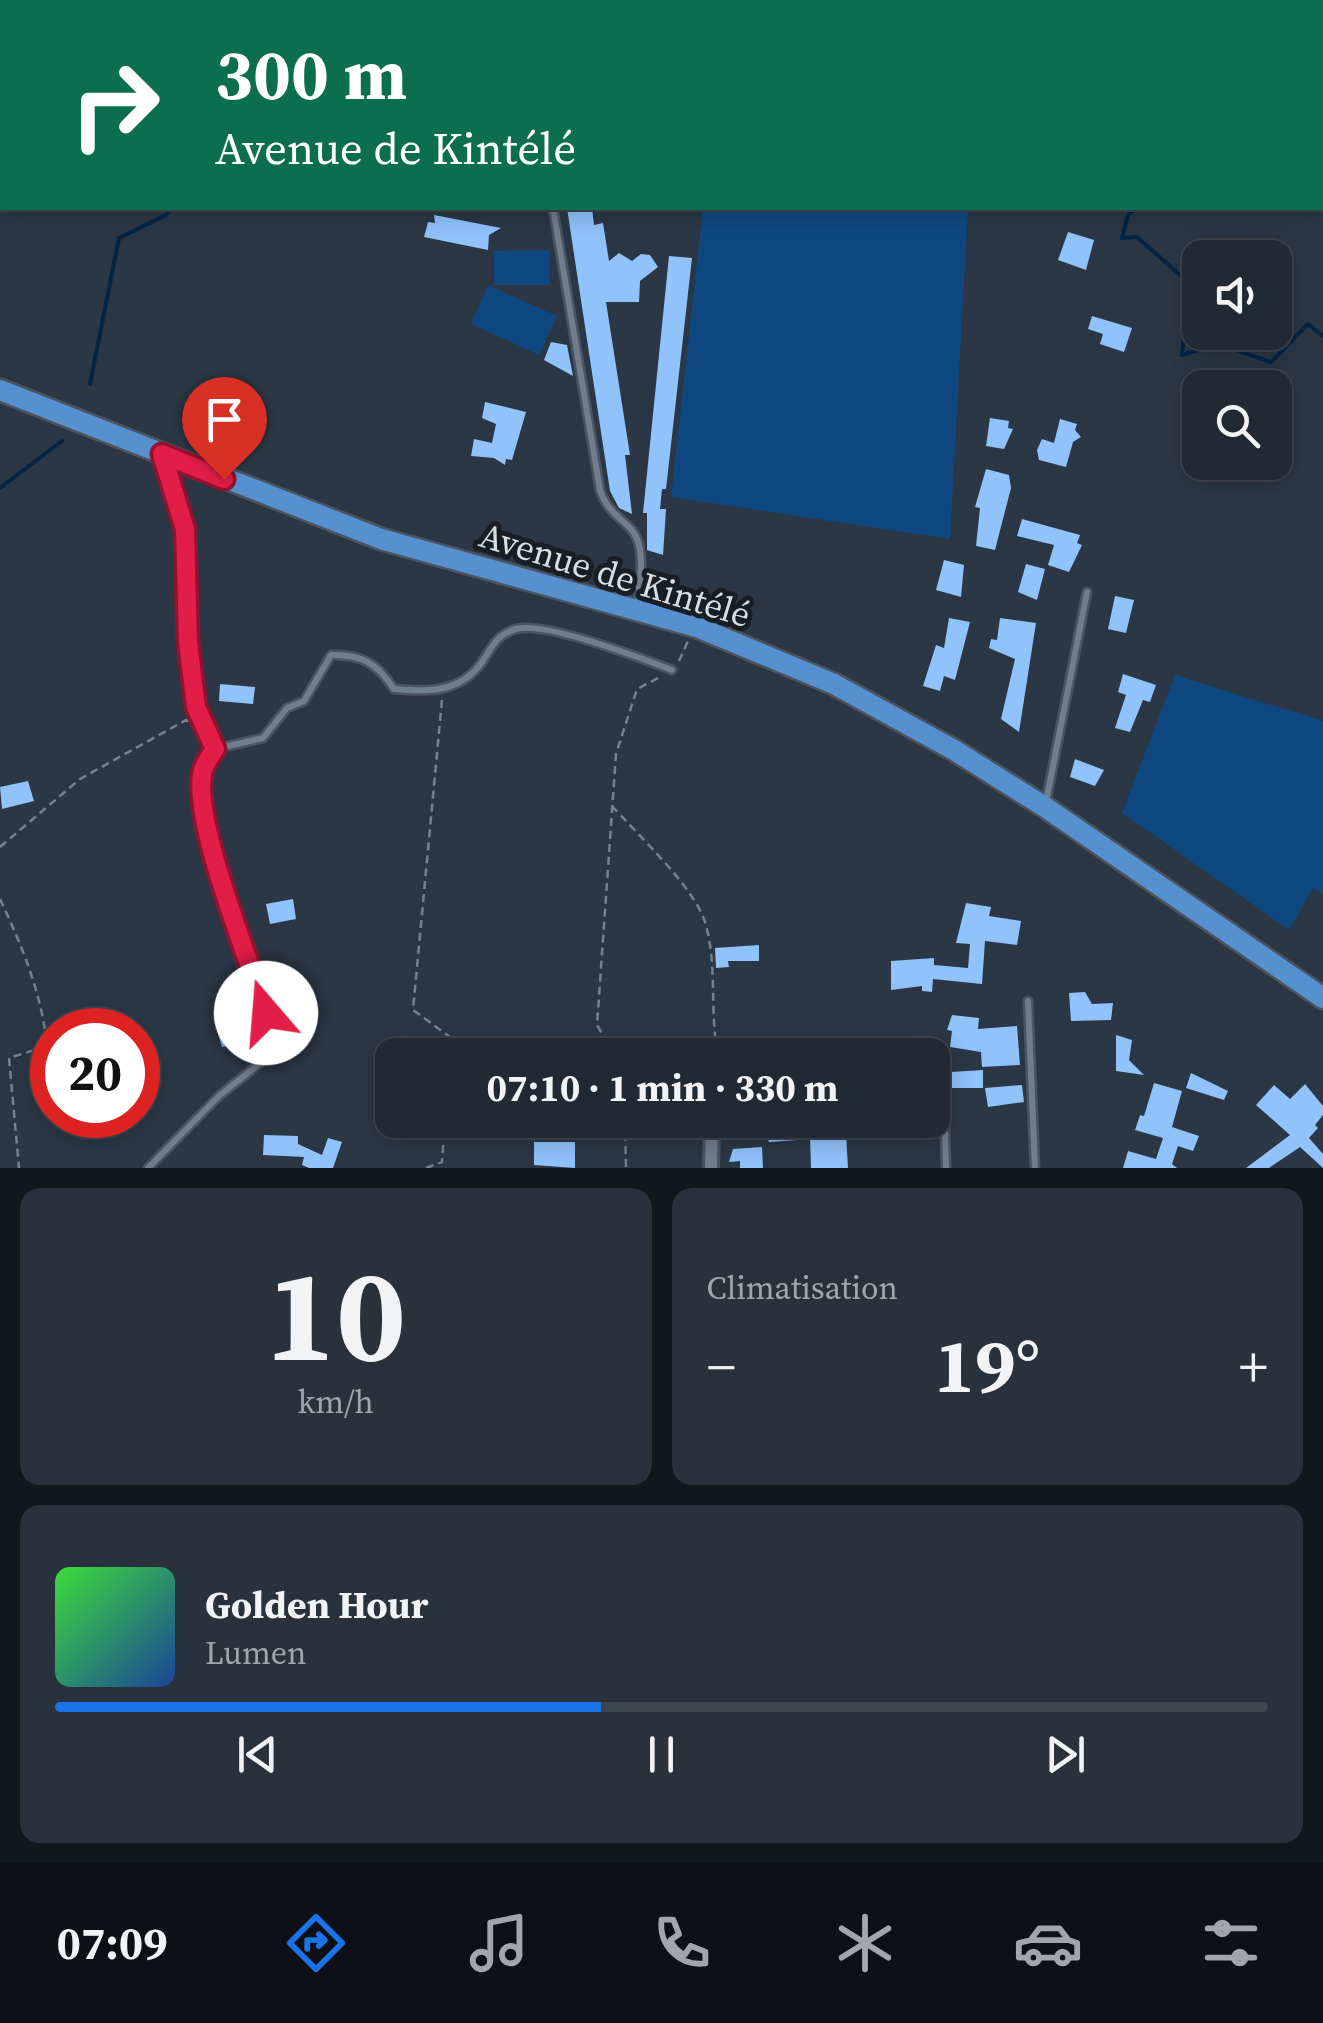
<!DOCTYPE html>
<html lang="fr">
<head>
<meta charset="utf-8">
<style>
  body { margin:0; font-family:"Source Serif 4",serif; background:#28313c; color:#f1f3f6; height:100vh; display:flex; flex-direction:column; font-size:38px; white-space:nowrap }
  * { box-sizing:border-box; margin:0 }
  p { font-size:32px; color:#a2a6ac }
  .icon { flex:none; width:55px; height:55px; fill:none; stroke:currentColor; stroke-width:2; stroke-linecap:round; stroke-linejoin:round }
  .map { position:relative; height:1168px; overflow:hidden }
  .drawer { display:flex; flex-direction:column; gap:20px; padding:20px; background:#12171d; flex:1 }
  .drawer>* { flex:none }
  .banner { position:absolute; left:0px; top:0px; width:1325px; height:210px; box-shadow:0 5px 25px #0003,0 0 0 2px #3d454f; background:#0b6e4f; color:#fff; overflow:hidden }
  .controls { position:absolute; left:1182px; top:240px; display:grid; gap:20px }
  .controls a { display:grid; place-items:center; width:110px; height:110px; border-radius:20px; background:#202934; box-shadow:0 5px 25px #0003,0 0 0 2px #3d454f; font-size:50px }
  .speed { position:absolute; left:30px; top:1008px; display:flex; gap:20px; font-size:50px; font-weight:700; text-align:center }
  .speed>* { display:grid; place-content:center; width:130px; height:130px; border-radius:50%; background:#202934; box-shadow:0 5px 25px #0003,0 0 0 2px #3d454f; line-height:1 }
  .speed .limit { border:15px solid #d22; background:#fff; color:#111 }
  .pin { position:absolute; display:grid; place-items:center; width:85px; height:85px; color:#fff; margin:-102px -42px; border-radius:50% 50% 50% 0; rotate:-45deg; box-shadow:0 0 10px #0007 }
  .pin .icon { rotate:45deg }
  .me { position:absolute; width:110px; margin:-55px; rotate:342deg; stroke-linejoin:round; filter:drop-shadow(0 0 8px #0008) }
  .turn { display:flex; align-items:center; gap:35px; height:210px; padding:0 50px; font-size:45px }
  .turn .icon { width:130px; height:130px; stroke-width:2.5 }
  .turn b { display:block; font-size:70px; line-height:85px }
  .big { font-size:75px; font-weight:700; line-height:1.1 }
  .drawer .card { flex:1; display:flex; flex-direction:column; justify-content:center; gap:15px; min-width:0; padding:0 35px; border-radius:20px; background:#28313c }
  .drawer .dial { align-items:center; gap:0 }
  .dial b { font-size:130px; line-height:1 }
  .song { display:flex; align-items:center; gap:30px }
  .cover { width:120px; height:120px; border-radius:15px; background:linear-gradient(135deg,hsl(120 70% 55%),hsl(220 70% 35%)) }
  .played { height:10px; border-radius:5px; background:linear-gradient(90deg,#1a73e8 45%,#3d454f 45%) }
  .keys { display:flex; justify-content:space-around; direction:ltr }
  .heat { display:flex; justify-content:space-between; align-items:center; font-size:55px; direction:ltr }
  .drawer .tiles { flex:1; display:grid; gap:20px; grid-template-columns:1fr 1fr }
  .card:last-child { grid-column:span 2 }
  .trip { position:absolute; left:375px; top:1038px; width:575px; height:100px; border-radius:20px; background:#202934; box-shadow:0 5px 25px #0003,0 0 0 2px #3d454f; font-weight:700; line-height:100px; text-align:center }
  .tabs { display:flex; height:160px; justify-content:space-around; align-items:center; background:#0d1015; color:#a2a6ac }
  .tabs .icon { width:70px; height:70px }
  .tabs .active { color:#1a73e8 }
  .tabs b { font-size:45px; color:#f1f3f6 }
  .map>svg:first-child { display:block }
</style>
</head>
<body>
<div class="map">
<svg width="1323" height="1168" viewBox="0 0 1323 1168">
  <rect width="100%" height="100%" fill="#2b3745"/>
  <path fill="#0f4881" d="M703 208H968L950 539 671 497Z
    M549 250 550 285H494V251Z
    M488 285 557 316 539 355 471 324Z
    M1175 675 1323 721V893L1312 889 1289 930 1122 813Z"/>
  <g fill="none" stroke-linecap="round" stroke-linejoin="round">
    <path stroke="#032446" stroke-width="4" d="M784 0 786 2
      M765 2 769 0
      M1137 208 1128 215 1122 238 1137 237 1189 283 1182 355 1218 344 1271 362 1308 324 1323 336
      M90 384 119 238 166 215 171 208
      M0 488 62 441"/>
  </g>
  <path fill="#90c2fc" d="M567 208H592L594 225 603 223 609 261 619 253 632 261 641 254 650 255 658 267 640 281 639 302H606L630 455H625L632 514 619 508 610 491Z
    M434 215 501 228 489 235 488 250 424 237 428 222 435 223Z
    M1068 232 1094 240 1086 270 1058 260Z
    M669 256 692 258 666 489H662L660 509H666L663 555 647 550V513H643Z
    M1092 316 1132 328 1124 352 1100 344 1103 334 1088 329Z
    M551 342 567 345 573 376 544 360Z
    M485 402 526 412 512 460 506 459 505 465 494 458 471 456 474 439 492 443 496 424 482 418Z
    M990 418 1009 421 1008 428 1013 429 1004 449 986 446Z
    M1060 419 1077 424 1075 430 1081 437 1073 442 1066 467 1039 460 1037 450 1042 439 1054 443Z
    M986 469 1009 475 1011 488 995 550 976 546 980 508 975 507Z
    M1022 519 1080 535 1077 543 1082 545 1069 572 1048 565 1054 545 1017 536Z
    M944 560 964 565 961 597 936 590Z
    M1026 564 1045 569 1037 600 1018 592Z
    M1115 596 1134 600 1126 633 1108 629Z
    M949 618 970 622 955 680 944 676 940 691 923 686 936 645 944 648Z
    M1000 618 1036 623 1019 732 1001 719 1015 659 989 648 991 639 997 640Z
    M1123 674 1156 685 1150 702 1143 700 1130 732 1115 728 1126 695 1118 692Z
    M220 684 255 687 253 704 219 701Z
    M1075 759 1104 770 1095 786 1070 777Z
    M28 781 34 801 2 809 0 787Z
    M293 899 296 919 270 924 266 904Z
    M966 903 991 907 989 916 1021 921 1017 945 985 941 982 984 933 979 932 992 922 991V986L891 990V961L934 958V965L968 968 970 944 956 943Z
    M759 945V961H728L729 967 716 968 715 948Z
    M1085 992 1092 1004 1113 1003 1111 1020 1071 1021 1069 993Z
    M952 1015 979 1018 978 1029 1017 1026 1020 1065 982 1067 981 1052 950 1047 952 1031 947 1030Z
    M246 1021 249 1041 222 1047 217 1030Z
    M1116 1035 1132 1040 1129 1060 1144 1075 1116 1071Z
    M983 1070V1088H949L951 1072Z
    M1191 1073 1228 1091 1224 1100 1186 1088Z
    M1154 1083 1182 1091 1172 1127 1199 1136 1193 1151 1178 1146 1172 1164 1177 1168H1123L1128 1151 1156 1159 1163 1138 1135 1130 1140 1115 1144 1116Z
    M1305 1084 1323 1106V1115L1315 1125 1318 1128 1309 1138 1323 1154V1168L1300 1147 1269 1168H1246L1290 1135 1256 1105 1274 1085 1290 1099Z
    M1022 1085 1024 1102 988 1107 985 1088Z
    M762 1120H796L797 1140 769 1142Z
    M846 1133 848 1168H811L810 1136Z
    M264 1135 298 1136V1144L322 1155 328 1138 342 1142 333 1168H309L302 1165 304 1157 263 1155Z
    M534 1142H575V1168L534 1165Z
    M762 1147 763 1168H740V1161L729 1162 733 1149Z"/>
  <g fill="none" stroke-linecap="round" stroke-linejoin="round">
    <g stroke="#4b5460" stroke-width="11">
      <path id="service" d="M553 208 600 490C607 510 616 514 630 528 648 546 639 585 637 608
        M163 458 185 529 188 642 196 707 215 749
        M1046 802 1087 592
        M1028 1001 1035 1168
        M944 1097 946 1168
        M148 1168 219 1096 274 1052C261 989 188 819 203 770 205 763 211 755 215 749L263 738 287 708 304 701 331 655C361 654 377 663 394 689 426 692 457 693 479 666 491 651 494 635 516 629 545 621 641 658 672 670"/>
    </g>
    <g stroke="#4b5460" stroke-width="18">
      <path id="minor" d="M711 1168 712 1120"/>
    </g>
    <g stroke="#4b5460" stroke-width="25">
      <path id="primary" d="M0 390 381 539 697 627 834 684 954 750 1045 807 1323 998"/>
    </g>
    <path stroke="#78828e" stroke-width="2.5" stroke-dasharray="8 5" stroke-linecap="butt" d="M679 661 688 641
      M442 700 413 1010 450 1037 449 1055
      M612 806C638 835 694 887 705 922 718 965 709 1011 718 1055
      M0 847 80 779 186 720 193 727
      M0 899C22 946 42 994 47 1046L9 1058 19 1168
      M614 1055 597 1025 616 754 637 689 662 676
      M625 1120 626 1168
      M426 1168 442 1162 445 1120"/>
    <use href="#service" stroke="#707d8d" stroke-width="6"/>
    <use href="#minor" stroke="#707d8d" stroke-width="12"/>
    <use href="#primary" stroke="#5690ce" stroke-width="20"/>
  </g>
  <g fill="none" stroke-linecap="round" stroke-linejoin="round">
    <g stroke="#92132f" stroke-width="25">
      <path id="route" d="M224 479 162 454 185 529 188 642 196 707 215 749C211 755 205 763 203 770 190 816 250 962 266 1013"/>
    </g>
    <use href="#route" stroke="#e11d48" stroke-width="18"/>
  </g>
  <g text-anchor="middle" dominant-baseline="central" stroke-width="10" stroke-linejoin="round" paint-order="stroke">
    <g font-size="35" fill="#d7dfe7" stroke="#191e24">
      <text transform="translate(615 575) rotate(17)">Avenue de Kintélé</text>
    </g>
  </g>
</svg>
<div class="controls">
<a><svg class="icon" aria-label="sound" viewBox="0 0 24 24"><path d="M4 9h4l5-4v14l-5-4H4zM17 9q2 3 0 6"/></svg></a>
<a><svg class="icon" aria-label="search" viewBox="0 0 24 24"><circle cx="10" cy="10" r="6"/><path d="M15 15l6 6"/></svg></a>
</div>
<div class="speed"><div class="limit">20</div></div>
<div class="pin" style="left:224px;top:479px;background:#d93025"><svg class="icon" aria-label="arrive" viewBox="0 0 24 24"><path d="M6 21V4h12l-3 4 3 4H6"/></svg></div>
<svg class="me" style="left:266px;top:1013px" viewBox="-20 -20 40 40"><circle r="19" fill="#fff"/><path d="M0-13L10 11 0 6-10 11z" fill="#e11d48"/></svg>
<div class="trip">07:10 · 1 min · 330 m</div>
<div class="banner">
<div class="turn"><svg class="icon" aria-label="right" viewBox="0 0 24 24"><path d="M7 20v-9h11M14 6l5 5-5 5"/></svg><div><b>300 m</b>Avenue de Kintélé</div></div>
</div>
</div>
<section class="drawer">
<div class="tiles">
<div class="card dial"><b>10</b><p>km/h</p></div>
<div class="card"><p>Climatisation</p>
<div class="heat"><a>−</a><b class="big">19°</b><a>+</a></div>
</div>
<div class="card">
<div class="song"><i class="cover"></i><div><b>Golden Hour</b><p>Lumen</p></div></div>
<div class="played"></div>
<div class="keys"><svg class="icon" aria-label="previous" viewBox="0 0 24 24"><path d="M18 5L8 12l10 7zM5 5v14"/></svg><svg class="icon" aria-label="pause" viewBox="0 0 24 24"><path d="M8 5v14M16 5v14"/></svg><svg class="icon" aria-label="next" viewBox="0 0 24 24"><path d="M6 5l10 7-10 7zM19 5v14"/></svg></div>
</div>
</div>
</section>
<nav class="tabs">
<b>07:09</b>
<svg class="icon active" aria-label="directions" viewBox="0 0 24 24"><path d="M12 3l9 9-9 9-9-9zM9 14v-3h6M13 9l2 2-2 2"/></svg>
<svg class="icon" aria-label="music" viewBox="0 0 24 24"><path d="M9 18V5l10-2v13"/><circle cx="6" cy="18" r="3"/><circle cx="16" cy="16" r="3"/></svg>
<svg class="icon" aria-label="phone" viewBox="0 0 24 24"><path d="M5 4h4l2 5-3 2q2 4 5 5l2-3 5 2v4C11 20 4 13 5 4z"/></svg>
<svg class="icon" aria-label="climate" viewBox="0 0 24 24"><path d="M12 3v18M4 7l16 10M4 17L20 7"/></svg>
<svg class="icon" aria-label="car" viewBox="0 0 24 24"><path d="M5 17H2v-5l4-1 3-4h7l3 4 3 1v5h-3M9 17h6M6 11h13"/><circle cx="7" cy="17" r="2"/><circle cx="17" cy="17" r="2"/></svg>
<svg class="icon" aria-label="filters" viewBox="0 0 24 24"><path d="M4 7h16M4 17h16"/><circle cx="9" cy="7" r="2"/><circle cx="15" cy="17" r="2"/></svg>
</nav>
</body>
</html>
